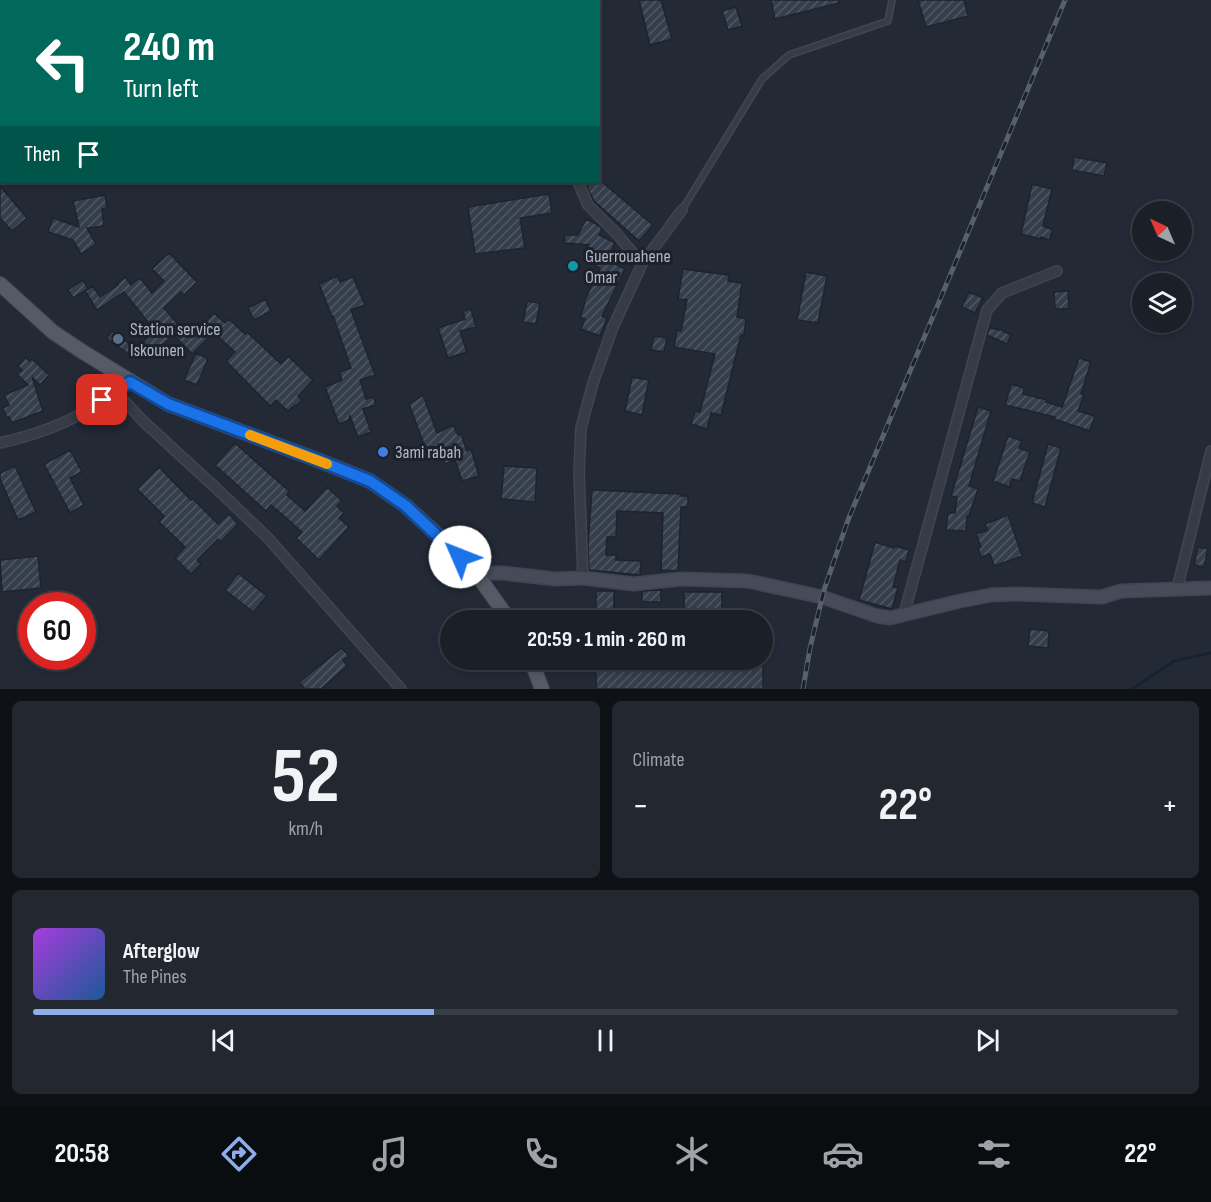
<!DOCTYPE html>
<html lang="en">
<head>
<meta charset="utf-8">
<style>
  body { margin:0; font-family:"Sofia Sans Condensed",sans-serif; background:#232830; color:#f1f3f6; height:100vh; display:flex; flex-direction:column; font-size:22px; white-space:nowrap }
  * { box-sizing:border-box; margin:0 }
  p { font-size:20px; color:#9fa3a8 }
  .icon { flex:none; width:33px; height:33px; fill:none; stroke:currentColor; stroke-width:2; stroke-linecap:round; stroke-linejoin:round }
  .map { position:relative; height:689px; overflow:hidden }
  .details { display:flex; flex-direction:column; gap:12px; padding:12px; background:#0e1216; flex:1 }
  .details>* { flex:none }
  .banner { position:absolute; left:0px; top:0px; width:600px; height:183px; box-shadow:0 3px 9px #0003,0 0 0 2px #383e45; background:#00695c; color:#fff; overflow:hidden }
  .needle { width:39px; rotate:316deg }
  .tools { position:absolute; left:1132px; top:201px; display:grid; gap:12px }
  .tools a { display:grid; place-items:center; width:60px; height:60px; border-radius:50%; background:#1a2028; box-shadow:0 3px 9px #0003,0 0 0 2px #383e45; font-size:30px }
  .speed { position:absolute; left:18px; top:592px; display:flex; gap:12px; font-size:30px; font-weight:700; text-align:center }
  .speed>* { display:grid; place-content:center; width:78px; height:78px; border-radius:50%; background:#1a2028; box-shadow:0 3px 9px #0003,0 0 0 2px #383e45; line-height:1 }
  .speed .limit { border:9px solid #d22; background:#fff; color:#111 }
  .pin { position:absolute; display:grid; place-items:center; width:51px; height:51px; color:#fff; margin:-26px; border-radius:12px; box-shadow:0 3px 9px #0006 }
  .me { position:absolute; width:66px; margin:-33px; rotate:314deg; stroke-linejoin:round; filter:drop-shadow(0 0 4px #0008) }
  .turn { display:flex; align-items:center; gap:21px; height:126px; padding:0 24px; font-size:27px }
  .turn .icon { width:78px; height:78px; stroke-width:2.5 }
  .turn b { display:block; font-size:42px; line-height:51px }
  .then { display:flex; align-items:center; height:57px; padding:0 24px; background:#0003; gap:12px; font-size:22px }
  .big { font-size:45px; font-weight:700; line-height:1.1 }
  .details .tile { flex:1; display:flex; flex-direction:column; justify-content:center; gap:9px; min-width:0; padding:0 21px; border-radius:9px; background:#232830 }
  .details .dial { align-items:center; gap:0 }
  .dial b { font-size:78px; line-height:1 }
  .song { display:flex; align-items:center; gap:18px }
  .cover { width:72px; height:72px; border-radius:9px; background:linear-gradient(135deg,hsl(280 70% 55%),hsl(210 70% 35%)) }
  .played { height:6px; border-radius:3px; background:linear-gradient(90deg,#8dadeb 35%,#383e45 35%) }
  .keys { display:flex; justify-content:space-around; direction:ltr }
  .heat { display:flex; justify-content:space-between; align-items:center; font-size:33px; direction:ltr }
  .details .tiles { flex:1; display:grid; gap:12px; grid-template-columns:1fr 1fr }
  .tile:last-child { grid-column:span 2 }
  .trip { position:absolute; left:440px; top:610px; width:333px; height:60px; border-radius:30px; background:#1a2028; box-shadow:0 3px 9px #0003,0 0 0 2px #383e45; font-weight:700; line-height:60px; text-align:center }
  .tab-bar { display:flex; height:96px; justify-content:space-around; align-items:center; background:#0a0d10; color:#9fa3a8 }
  .tab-bar .icon { width:42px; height:42px }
  .tab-bar .on { color:#8dadeb }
  .tab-bar b { font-size:27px; color:#f1f3f6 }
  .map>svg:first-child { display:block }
</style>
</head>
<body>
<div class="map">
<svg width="1211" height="689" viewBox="0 0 1211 689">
  <defs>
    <pattern id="building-hatch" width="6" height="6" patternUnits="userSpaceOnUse" patternTransform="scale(1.5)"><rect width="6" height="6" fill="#353e4c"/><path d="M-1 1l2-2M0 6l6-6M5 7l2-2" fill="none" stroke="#505864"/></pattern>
  </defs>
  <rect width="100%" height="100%" fill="#232a36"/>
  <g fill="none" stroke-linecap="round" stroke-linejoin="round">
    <path stroke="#182132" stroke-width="3" d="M1132 689 1174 661 1211 653"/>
  </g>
  <path fill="url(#building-hatch)" stroke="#1e232d" stroke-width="1.5" d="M639 0H661L672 39 650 45Z
    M771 0H839V3L775 19Z
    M918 0H964L968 16 926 27Z
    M736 7 742 26 728 30 722 11Z
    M1074 157 1107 163 1104 176 1072 170Z
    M591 182H602L653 225 639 241 594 201 587 187Z
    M1032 184 1052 189 1043 226 1053 230 1049 240 1041 237 1040 239 1021 234Z
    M0 186 27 218 12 231 0 218Z
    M549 194 552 213 520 218 525 248 475 254 468 207Z
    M105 195 107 208 102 209 104 226 87 228 96 244 81 254 73 240 48 232 53 218 79 227 73 201Z
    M586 219 598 225 602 229 599 235 615 243 607 260 625 269 602 316 607 318 600 336 581 329 585 319 580 317 585 303 584 302 600 268 591 263 593 259 584 255 589 245 564 243 565 235H578Z
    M169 253 197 282 184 295 181 292 164 308 182 329 186 325 191 331 199 324 201 326 214 313 225 323 229 319 245 334 247 332 281 364 288 356 313 380 298 396 302 400 296 406 295 405 288 411 276 400 270 406 226 361 235 352 214 333 192 354 174 335 158 348 162 353 156 359 142 343 155 331 124 292 97 310 85 291 93 286 100 297 118 285 117 284 125 277 131 285 138 279H141L152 293 164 281 152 269Z
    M683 269 729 275 728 281 742 283 737 317 746 319 744 335H741L721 415 711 413 707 429 691 424 695 411 700 412 715 354 674 347 677 330 681 331 687 300 678 299Z
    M806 272 827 276 818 323 797 320Z
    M338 276 340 282 353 277 365 305 351 310 375 375 360 380 366 399 374 397 376 405 363 409 371 432 358 437 350 416 349 420 339 424 325 387 342 380 339 372 351 368 333 316 332 317 319 284Z
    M83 280 88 289 73 298 68 290Z
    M1068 291 1069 309H1055L1054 292Z
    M969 292 983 298 975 313 962 307Z
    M265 299 271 311 254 320 248 308Z
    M527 301 540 303 536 324 523 322Z
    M471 309 476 327 460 331 467 352 448 358 438 328 465 319 463 311Z
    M989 328 1001 330 1011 335 1007 344 987 335Z
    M112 331 138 350 133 357 106 338Z
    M654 336 667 338 664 352 651 350Z
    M196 353 207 358V361L197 385 184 380Z
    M26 357 29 361 32 359 49 375 40 385 32 377 43 411 12 423 9 417 7 418 3 408 9 405 4 395 28 385 17 374 22 370 18 366Z
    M1079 358 1091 362 1081 394 1084 395 1078 411 1095 416 1090 431 1054 419 1055 417 1005 405 1011 384 1024 388 1023 394 1047 400 1046 402 1062 407Z
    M632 377 649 380 642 415 625 411Z
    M423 395 437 433 453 425 458 435 461 434 467 451 471 449 479 476 462 481 455 460 445 464 438 446 426 450 409 404Z
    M978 407 991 411 969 486 978 489 969 516H967L966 531 946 530 948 513H955L957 497 951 496Z
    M1008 436 1022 441 1019 448 1030 452 1020 481 1012 479 1009 487 993 481Z
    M235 443 289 491 287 495 305 511 327 487 342 501 337 506 344 513 339 518 349 527 319 560 296 538 302 532 271 505 266 511 215 465Z
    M1048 444 1061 448 1045 507 1032 503Z
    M70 450 82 472 70 478 84 505 70 513 44 464Z
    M15 466 36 512 18 520 0 479V473Z
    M504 466 537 468 535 502 501 499Z
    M159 467 191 500 193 499 218 524 229 514 238 524 221 542 218 539 197 560 201 564 191 574 175 558 185 547 159 522 164 516 137 489Z
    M592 490 681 494V496H688V507H681L678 571 661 570 663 513 617 511 616 537H607L606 555H616V560L641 561 640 575 589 570 588 544Z
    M1008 515 1022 556 994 566 990 554 981 557 978 548 981 547 976 534 988 530 985 524Z
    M875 542 894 548 895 546 909 550 906 562 900 560 893 587 898 588 892 609 859 600Z
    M1198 547 1208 549 1204 567 1194 565Z
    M38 556 41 588 2 592 0 560Z
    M238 573 267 596 253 612 225 590Z
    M661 590V602H642V591Z
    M596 591H614V609H596Z
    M684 592H722V621H684Z
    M1030 629 1049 631 1048 648 1028 646Z
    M342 648 349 656 343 660 347 666 321 689H305L299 682Z
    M596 660H763V689H596Z"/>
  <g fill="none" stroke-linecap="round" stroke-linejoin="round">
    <g stroke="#404550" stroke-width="8">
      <path id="lane" d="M682 210 762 79 789 55 888 21 892 0"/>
    </g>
    <g stroke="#404550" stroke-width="12">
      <path id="street" d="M578 182 588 205 617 234 642 264
        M115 391 144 422 216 488 268 538 401 689
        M0 443C31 436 64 425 91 408 104 399 117 390 130 382
        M583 578 579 472 581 428 593 383 613 327 642 264 682 210
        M1177 589 1211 451
        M904 614 987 310 1002 293 1057 271"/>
    </g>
    <g stroke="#404550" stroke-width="15">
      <path id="secondary" d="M476 573H503L555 579 583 578 634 584 680 579 748 581 822 597 877 616 890 618 960 601 991 595 1016 594 1102 597 1121 591 1211 588"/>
    </g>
    <g stroke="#404550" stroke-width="16">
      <path id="primary" d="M0 284 53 332 83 352 168 404 315 459 370 481 406 506 443 540 476 573 510 621
        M531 660 542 689"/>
    </g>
    <use href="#lane" stroke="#363c46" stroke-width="4.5"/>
    <use href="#street" stroke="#363c46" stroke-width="9"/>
    <use href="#secondary" stroke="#454b59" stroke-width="12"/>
    <use href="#primary" stroke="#545b66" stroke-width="14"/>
    <g stroke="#59606d" stroke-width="5">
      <path id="rail" d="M803 689 810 648 824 590 848 520 1065 0"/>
    </g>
    <use href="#rail" stroke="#1c212b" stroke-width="3" stroke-dasharray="9" stroke-linecap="butt"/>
  </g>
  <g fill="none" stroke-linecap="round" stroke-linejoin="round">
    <g stroke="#114b97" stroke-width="15">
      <path id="route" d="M102 400 130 382 168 404 315 459 370 481 406 506 460 557"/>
    </g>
    <use href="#route" stroke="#1a73e8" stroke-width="10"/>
    <path stroke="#f59e0b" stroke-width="10" d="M250 435 327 464"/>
  </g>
  <circle fill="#0f9aa8" stroke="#1c212b" stroke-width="2" cx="573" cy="266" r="6"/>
  <circle fill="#5c6f8a" stroke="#1c212b" stroke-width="2" cx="118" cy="339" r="6"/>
  <circle fill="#3f7fe0" stroke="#1c212b" stroke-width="2" cx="383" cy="452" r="6"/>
  <g text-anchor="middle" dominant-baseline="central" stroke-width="6" stroke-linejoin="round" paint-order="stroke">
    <g font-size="18" fill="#b1b7c3" stroke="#1c212b" text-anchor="start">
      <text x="585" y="256">Guerrouahene<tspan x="585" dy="21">Omar</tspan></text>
      <text x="130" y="329">Station service<tspan x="130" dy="21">Iskounen</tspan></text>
      <text x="395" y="452">3ami rabah</text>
    </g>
  </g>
</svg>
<div class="tools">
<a><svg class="needle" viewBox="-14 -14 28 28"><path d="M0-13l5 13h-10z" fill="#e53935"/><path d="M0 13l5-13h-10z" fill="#9fa3a8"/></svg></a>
<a><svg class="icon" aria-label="layers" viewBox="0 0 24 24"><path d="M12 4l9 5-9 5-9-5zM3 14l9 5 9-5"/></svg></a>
</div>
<div class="speed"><div class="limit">60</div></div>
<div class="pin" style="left:102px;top:400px;background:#d93025"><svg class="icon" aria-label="arrive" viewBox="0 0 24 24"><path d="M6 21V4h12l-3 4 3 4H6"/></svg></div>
<svg class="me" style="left:460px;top:557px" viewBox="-20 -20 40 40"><circle r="19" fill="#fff"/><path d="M0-13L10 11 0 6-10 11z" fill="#1a73e8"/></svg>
<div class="trip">20:59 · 1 min · 260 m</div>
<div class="banner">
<div class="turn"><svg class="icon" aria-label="left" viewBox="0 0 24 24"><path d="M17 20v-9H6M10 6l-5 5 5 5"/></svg><div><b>240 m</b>Turn left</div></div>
<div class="then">Then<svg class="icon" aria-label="arrive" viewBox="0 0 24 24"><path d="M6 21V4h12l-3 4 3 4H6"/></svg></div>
</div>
</div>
<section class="details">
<div class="tiles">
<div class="tile dial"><b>52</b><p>km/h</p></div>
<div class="tile"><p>Climate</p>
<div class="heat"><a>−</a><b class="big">22°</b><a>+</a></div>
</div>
<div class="tile">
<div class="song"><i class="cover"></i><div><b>Afterglow</b><p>The Pines</p></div></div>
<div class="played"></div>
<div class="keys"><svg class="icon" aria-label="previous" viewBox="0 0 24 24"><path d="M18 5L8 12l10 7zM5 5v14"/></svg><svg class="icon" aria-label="pause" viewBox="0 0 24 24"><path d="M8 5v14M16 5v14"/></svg><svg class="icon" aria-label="next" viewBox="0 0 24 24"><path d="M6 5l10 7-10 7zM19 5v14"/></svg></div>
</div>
</div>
</section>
<nav class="tab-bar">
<b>20:58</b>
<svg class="icon on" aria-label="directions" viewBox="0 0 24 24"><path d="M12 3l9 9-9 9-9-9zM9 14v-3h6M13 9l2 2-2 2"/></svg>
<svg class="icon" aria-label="music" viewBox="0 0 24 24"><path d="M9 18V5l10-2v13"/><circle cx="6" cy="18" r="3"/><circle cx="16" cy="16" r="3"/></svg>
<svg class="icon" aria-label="phone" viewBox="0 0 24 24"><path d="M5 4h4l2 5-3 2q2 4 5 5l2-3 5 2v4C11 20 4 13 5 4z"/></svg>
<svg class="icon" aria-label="climate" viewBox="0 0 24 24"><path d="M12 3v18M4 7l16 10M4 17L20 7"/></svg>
<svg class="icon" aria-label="car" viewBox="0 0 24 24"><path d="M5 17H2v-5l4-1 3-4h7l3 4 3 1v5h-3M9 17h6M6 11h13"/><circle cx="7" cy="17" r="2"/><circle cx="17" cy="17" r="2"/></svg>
<svg class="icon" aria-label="filters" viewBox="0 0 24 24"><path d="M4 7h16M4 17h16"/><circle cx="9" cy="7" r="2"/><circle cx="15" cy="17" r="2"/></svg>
<b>22°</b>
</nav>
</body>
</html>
